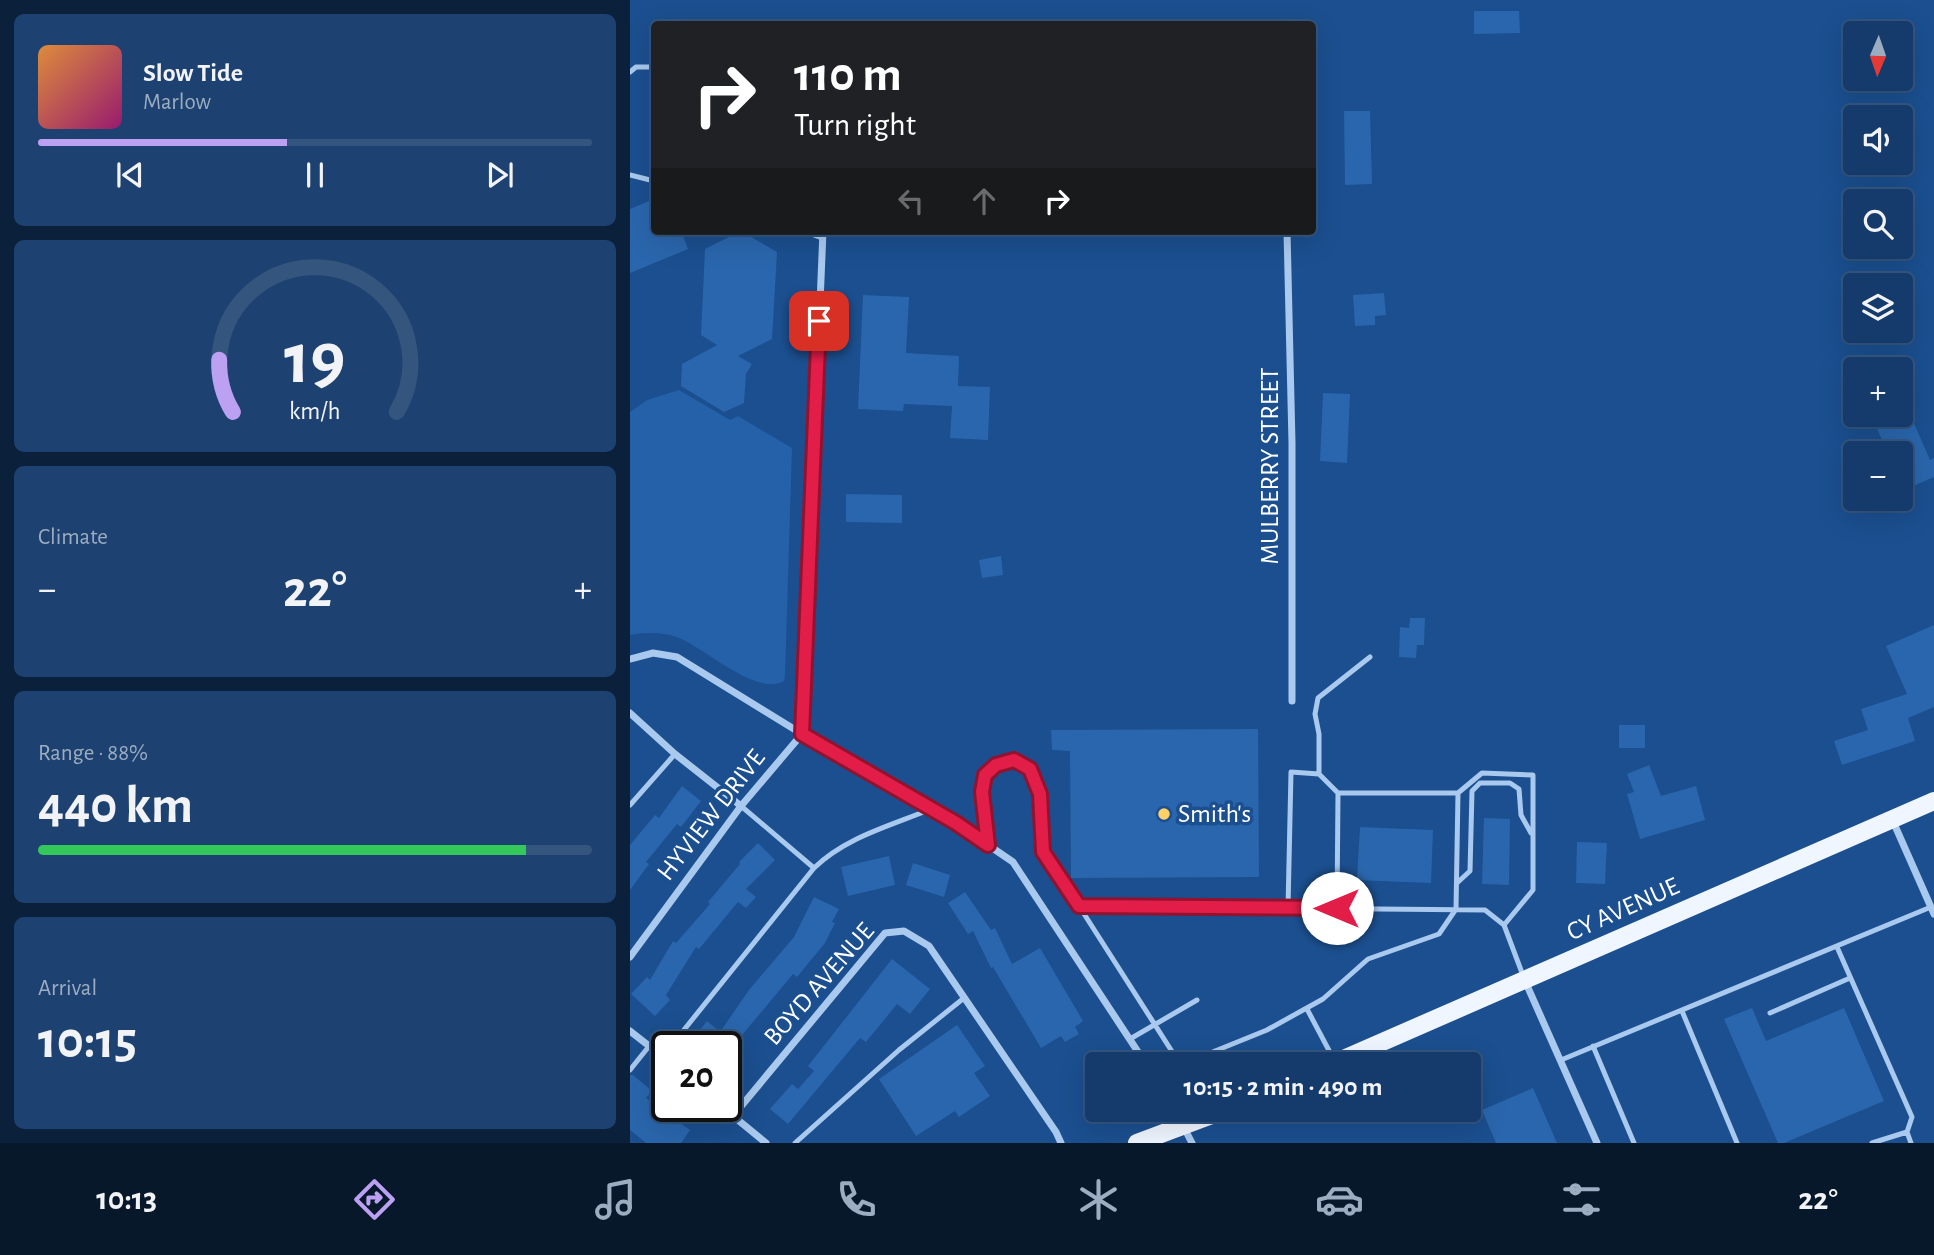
<!DOCTYPE html>
<html lang="en">
<head>
<meta charset="utf-8">
<style>
  body { margin:0; font-family:"Alegreya Sans",sans-serif; background:#1d4271; color:#f1f3f6; height:100vh; display:flex; flex-direction:column; font-size:26px; white-space:nowrap }
  * { box-sizing:border-box; margin:0 }
  p { font-size:23px; color:#9dadc1 }
  .icon { flex:none; width:38px; height:38px; fill:none; stroke:currentColor; stroke-width:2; stroke-linecap:round; stroke-linejoin:round }
  .map { position:relative; flex:1; overflow:hidden }
  .side { display:flex; flex-direction:column; gap:14px; padding:14px; background:#0b203b; width:630px }
  .side>* { flex:none }
  .hud { position:absolute; left:21px; top:21px; width:665px; height:214px; border-radius:7px; box-shadow:0 7px 28px #0002,0 0 0 2px #33557e; background:#202124; color:#fff; overflow:hidden }
  .needle { width:46px; rotate:182deg }
  .controls { position:absolute; left:1213px; top:21px; display:grid; gap:14px }
  .controls a { display:grid; place-items:center; width:70px; height:70px; border-radius:7px; background:#143b6b; box-shadow:0 7px 28px #0002,0 0 0 2px #33557e; font-size:35px }
  .speed { position:absolute; left:21px; top:1031px; display:flex; gap:14px; font-size:35px; font-weight:700; text-align:center }
  .speed>* { display:grid; place-content:center; width:91px; height:91px; border-radius:50%; background:#143b6b; box-shadow:0 7px 28px #0002,0 0 0 2px #33557e; line-height:1 }
  .speed .limit { border:4px solid #111; border-radius:10px; background:#fff; color:#111 }
  .pin { position:absolute; display:grid; place-items:center; width:60px; height:60px; color:#fff; margin:-30px; border-radius:14px; box-shadow:0 4px 10px #0006 }
  .me { position:absolute; width:77px; margin:-38px; rotate:270deg; stroke-linejoin:round; filter:drop-shadow(0 0 5px #0008) }
  .turn { display:flex; align-items:center; gap:24px; height:147px; padding:0 28px; font-size:32px }
  .turn .icon { width:91px; height:91px; stroke-width:2.5 }
  .turn b { display:block; font-size:49px; line-height:60px }
  .lanes { display:flex; align-items:center; height:66px; padding:0 28px; background:#0003; justify-content:center; gap:35px; direction:ltr }
  .lanes .off { opacity:.35 }
  .big { font-size:52px; font-weight:700; line-height:1.1 }
  .side .tile { flex:1; display:flex; flex-direction:column; justify-content:center; gap:10px; min-width:0; padding:0 24px; border-radius:10px; background:#1d4271 }
  .side .dial { align-items:center; gap:0 }
  .dial svg { height:182px; overflow:visible; fill:none; stroke:#33557e; stroke-width:7; stroke-linecap:round; text-anchor:middle }
  .dial text { fill:#f1f3f6; stroke:none }
  .song { display:flex; align-items:center; gap:21px }
  .cover { width:84px; height:84px; border-radius:10px; background:linear-gradient(135deg,hsl(30 70% 55%),hsl(320 70% 35%)) }
  .played { height:7px; border-radius:4px; background:linear-gradient(90deg,#bca0f2 45%,#33557e 45%) }
  .keys { display:flex; justify-content:space-around; direction:ltr }
  .heat { display:flex; justify-content:space-between; align-items:center; font-size:38px; direction:ltr }
  .charge { height:10px; border-radius:5px; background:linear-gradient(90deg,#34c759 88%,#33557e 0) }
  .trip { position:absolute; left:455px; top:1052px; width:396px; height:70px; border-radius:7px; background:#143b6b; box-shadow:0 7px 28px #0002,0 0 0 2px #33557e; font-weight:700; line-height:70px; text-align:center }
  .tab-bar { display:flex; height:112px; justify-content:space-around; align-items:center; background:#08182b; color:#9dadc1 }
  .tab-bar .icon { width:49px; height:49px }
  .tab-bar .current { color:#bca0f2 }
  .tab-bar b { font-size:32px; color:#f1f3f6 }
  main { display:flex; flex:1; min-height:0 }
  .map>svg:first-child { display:block }
</style>
</head>
<body>
<main>
<section class="side">
<div class="tile">
<div class="song"><i class="cover"></i><div><b>Slow Tide</b><p>Marlow</p></div></div>
<div class="played"></div>
<div class="keys"><svg class="icon" aria-label="previous" viewBox="0 0 24 24"><path d="M18 5L8 12l10 7zM5 5v14"/></svg><svg class="icon" aria-label="pause" viewBox="0 0 24 24"><path d="M8 5v14M16 5v14"/></svg><svg class="icon" aria-label="next" viewBox="0 0 24 24"><path d="M6 5l10 7-10 7zM19 5v14"/></svg></div>
</div>
<div class="tile dial"><svg viewBox="0 0 100 80">
<path d="M14 69A42 42 0 1 1 86 69"/>
<path d="M14 69A42 42 0 0 1 8 46" stroke="#bca0f2"/>
<text x="50" y="56" font-size="32" font-weight="700">19</text>
<text x="50" y="72" font-size="11">km/h</text>
</svg></div>
<div class="tile"><p>Climate</p>
<div class="heat"><a>−</a><b class="big">22°</b><a>+</a></div>
</div>
<div class="tile"><p>Range · 88%</p><b class="big">440 km</b><div class="charge"></div></div>
<div class="tile"><p>Arrival</p><b class="big">10:15</b></div>
</section>
<div class="map">
<svg width="1304" height="1143" viewBox="0 0 1304 1143">
  <rect width="100%" height="100%" fill="#1b4f8f"/>
  <path fill="#2461a8" d="M49 390 100 420 108 416 162 448 155 676 154 681C127 697 75 648 49 638 35 632 15 632 0 635V412L17 400Z"/>
  <path fill="#2a66ad" d="M844 11H889L890 33 844 34Z
    M714 111H740L742 184 715 185Z
    M24 199V231H51L58 249 0 273V209Z
    M111 231 147 252 142 339 108 356 122 364 116 374 114 403 94 412 51 386 52 364 87 345 71 335 75 249Z
    M754 293 756 315 745 316V325L725 326 723 295Z
    M233 295 279 297 276 353 329 356 328 386 360 387 358 440 320 438 322 406 274 404 273 411 228 409Z
    M1270 391 1300 460 1304 458V477L1281 487 1270 461V453H1258L1241 415H1270Z
    M693 393 720 394 717 463 690 461Z
    M216 494 272 495V523L216 522Z
    M371 556 373 575 352 578 349 560Z
    M780 618H795L794 645H787L786 658 769 657 770 627 779 628Z
    M1304 625V707L1278 718 1285 741 1212 765 1204 741 1238 730 1231 709 1277 694 1256 646Z
    M989 725H1015V748H989Z
    M628 729 629 877 441 878 440 751 422 750 421 730Z
    M1019 765 1031 796 1066 786 1075 820 1010 839 997 794 1004 792 997 774Z
    M52 786 71 801 51 827 47 824 16 862 19 864 0 890V845L25 815 29 818Z
    M854 818 880 819 879 885 852 884Z
    M730 827 803 830 801 883 727 880Z
    M947 842 977 843 975 884 946 883Z
    M128 843 145 860 116 889 126 897 116 908 108 902 69 949 66 947 36 995 40 1000 25 1016 1 994 17 977 20 980 43 941 46 943 80 904 78 902 110 864 109 862Z
    M259 856 265 885 218 896 211 867Z
    M283 863 320 875 314 897 276 885Z
    M335 892 361 930 365 928 382 964 410 948 453 1021 445 1027 449 1034 435 1042 431 1036 411 1048 363 967 361 968 343 931 338 934 318 903Z
    M184 897 209 909 202 922 205 923 195 943 167 977 163 974 103 1046H72L63 1039 77 1021 90 1032 119 990 164 937Z
    M262 959 300 989 280 1014 267 1004 236 1042 230 1038 158 1124 140 1109 162 1084 168 1089 184 1071 178 1066Z
    M1122 1008 1136 1041 1214 1008 1254 1101 1154 1143H1148L1094 1019Z
    M327 1025 355 1066 344 1073 360 1096 329 1117 325 1111 286 1136 249 1079Z
    M0 1075H3L22 1091 16 1098 60 1130 51 1143H16L0 1130Z
    M903 1088 927 1143H866L852 1110Z"/>
  <g fill="none" stroke-linecap="round" stroke-linejoin="round">
    <path stroke="#a9c9ee" stroke-width="5" d="M0 72 6 67H24
      M0 175 24 181
      M173 231 192 238
      M689 774V734L685 714 688 698 740 657
      M828 793 852 773 903 775V890L874 925
      M0 805 45 754
      M111 806 184 868
      M358 845 352 792 355 775 366 765 384 760 400 769 410 794 413 852 449 906 855 910 874 925 894 978
      M827 883 840 871 842 791 850 783H880L889 789 891 815 901 833
      M449 906 550 1064
      M707 908 708 793
      M1207 947 1282 1117 1277 1132 1242 1143
      M677 1009 703 1058
      M1052 1011 1107 1143
      M1140 1013 1220 978
      M500 1039 567 1000
      M41 1046 184 868C216 837 260 826 301 809
      M963 1046 1004 1143
      M931 1060 1301 907
      M553 1064 637 1030 693 999 738 959 809 934 826 909 828 793H708L689 774 661 772 658 908
      M0 1070 20 1045
      M1277 1132 1281 1143
      M165 1143 269 1050 334 998"/>
    <path stroke="#a9c9ee" stroke-width="7" d="M657 231 662 443V701
      M0 659 23 653 47 657 172 734 326 823 383 862 516 1064
      M0 713 45 754 111 806
      M1262 819 1304 914
      M0 957 111 806 172 734 193 231
      M895 981 967 1143
      M0 1031 37 1060
      M91 1106 136 1143
      M545 1110 562 1143
      M103 1116 255 933 274 931 299 946 426 1132 431 1143"/>
    <path stroke="#f0f6ff" stroke-width="18" d="M702 1064 1304 801
      M507 1143 595 1110"/>
  </g>
  <g fill="none" stroke-linecap="round" stroke-linejoin="round">
    <g stroke="#92132f" stroke-width="18">
      <path id="route" d="M189 321 172 734 326 823 358 845 352 792 355 775 366 765 384 760 400 769 410 794 413 852 449 906 707 908"/>
    </g>
    <use href="#route" stroke="#e11d48" stroke-width="12"/>
  </g>
  <circle fill="#ffd166" stroke="#1b4f8f" stroke-width="2.5" cx="534" cy="814" r="7"/>
  <g text-anchor="middle" dominant-baseline="central" stroke-width="7" stroke-linejoin="round" paint-order="stroke">
    <g font-size="26" fill="#fff" stroke="#1b4f8f">
      <text transform="translate(640 466) rotate(-90)">MULBERRY STREET</text>
      <text transform="translate(81 815) rotate(-52)">HYVIEW DRIVE</text>
      <text transform="translate(993 909) rotate(-24)">CY AVENUE</text>
      <text transform="translate(189 984) rotate(-49)">BOYD AVENUE</text>
    </g>
    <g font-size="26" fill="#fff" stroke="#1b4f8f" text-anchor="start">
      <text x="548" y="814">Smith's</text>
    </g>
  </g>
</svg>
<div class="controls">
<a><svg class="needle" viewBox="-14 -14 28 28"><path d="M0-13l5 13h-10z" fill="#e53935"/><path d="M0 13l5-13h-10z" fill="#9dadc1"/></svg></a>
<a><svg class="icon" aria-label="sound" viewBox="0 0 24 24"><path d="M4 9h4l5-4v14l-5-4H4zM17 9q2 3 0 6"/></svg></a>
<a><svg class="icon" aria-label="search" viewBox="0 0 24 24"><circle cx="10" cy="10" r="6"/><path d="M15 15l6 6"/></svg></a>
<a><svg class="icon" aria-label="layers" viewBox="0 0 24 24"><path d="M12 4l9 5-9 5-9-5zM3 14l9 5 9-5"/></svg></a>
<a>+</a>
<a>−</a>
</div>
<div class="speed"><div class="limit">20</div></div>
<div class="pin" style="left:189px;top:321px;background:#d93025"><svg class="icon" aria-label="arrive" viewBox="0 0 24 24"><path d="M6 21V4h12l-3 4 3 4H6"/></svg></div>
<svg class="me" style="left:707px;top:908px" viewBox="-20 -20 40 40"><circle r="19" fill="#fff"/><path d="M0-13L10 11 0 6-10 11z" fill="#e11d48"/></svg>
<div class="trip">10:15 · 2 min · 490 m</div>
<div class="hud">
<div class="turn"><svg class="icon" aria-label="right" viewBox="0 0 24 24"><path d="M7 20v-9h11M14 6l5 5-5 5"/></svg><div><b>110 m</b>Turn right</div></div>
<div class="lanes"><svg class="icon off" aria-label="left" viewBox="0 0 24 24"><path d="M17 20v-9H6M10 6l-5 5 5 5"/></svg><svg class="icon off" aria-label="ahead" viewBox="0 0 24 24"><path d="M12 20V5M6 11l6-6 6 6"/></svg><svg class="icon" aria-label="right" viewBox="0 0 24 24"><path d="M7 20v-9h11M14 6l5 5-5 5"/></svg></div>
</div>
</div>
</main>
<nav class="tab-bar">
<b>10:13</b>
<svg class="icon current" aria-label="directions" viewBox="0 0 24 24"><path d="M12 3l9 9-9 9-9-9zM9 14v-3h6M13 9l2 2-2 2"/></svg>
<svg class="icon" aria-label="music" viewBox="0 0 24 24"><path d="M9 18V5l10-2v13"/><circle cx="6" cy="18" r="3"/><circle cx="16" cy="16" r="3"/></svg>
<svg class="icon" aria-label="phone" viewBox="0 0 24 24"><path d="M5 4h4l2 5-3 2q2 4 5 5l2-3 5 2v4C11 20 4 13 5 4z"/></svg>
<svg class="icon" aria-label="climate" viewBox="0 0 24 24"><path d="M12 3v18M4 7l16 10M4 17L20 7"/></svg>
<svg class="icon" aria-label="car" viewBox="0 0 24 24"><path d="M5 17H2v-5l4-1 3-4h7l3 4 3 1v5h-3M9 17h6M6 11h13"/><circle cx="7" cy="17" r="2"/><circle cx="17" cy="17" r="2"/></svg>
<svg class="icon" aria-label="filters" viewBox="0 0 24 24"><path d="M4 7h16M4 17h16"/><circle cx="9" cy="7" r="2"/><circle cx="15" cy="17" r="2"/></svg>
<b>22°</b>
</nav>
</body>
</html>
